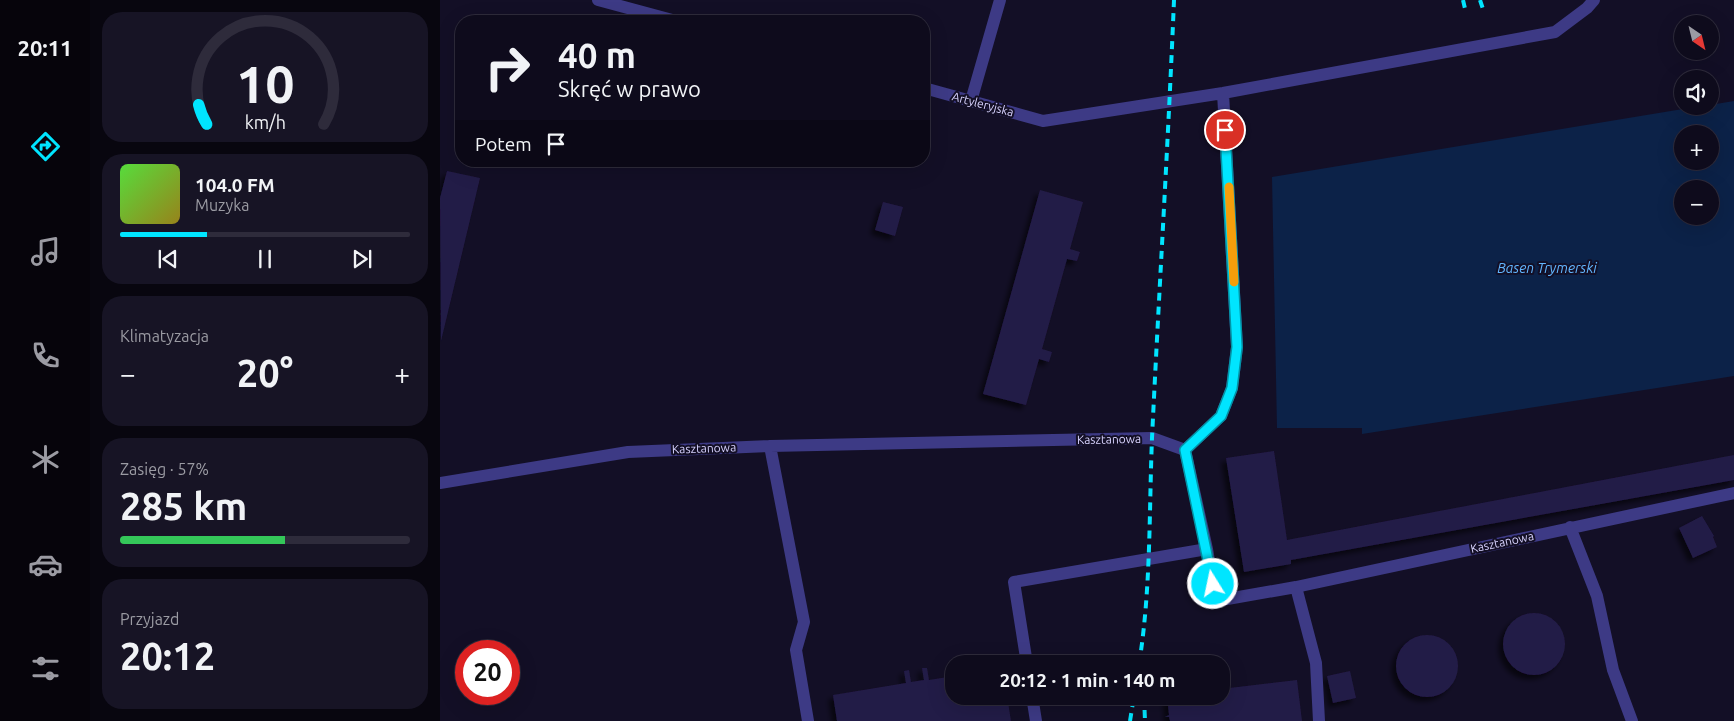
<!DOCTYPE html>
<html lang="pl">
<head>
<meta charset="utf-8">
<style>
  body { margin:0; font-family:Ubuntu,sans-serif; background:#171425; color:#f1f3f6; height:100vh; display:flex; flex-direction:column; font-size:19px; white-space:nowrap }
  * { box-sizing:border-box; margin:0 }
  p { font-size:16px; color:#9b9ba3 }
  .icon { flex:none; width:28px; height:28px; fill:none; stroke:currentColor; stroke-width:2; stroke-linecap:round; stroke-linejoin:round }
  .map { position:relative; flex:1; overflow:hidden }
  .panel { display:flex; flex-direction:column; gap:12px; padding:12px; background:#08060f; width:350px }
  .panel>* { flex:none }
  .top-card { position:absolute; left:15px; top:15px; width:475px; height:152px; border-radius:20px; box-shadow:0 5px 20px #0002,0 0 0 1px #2e2b3b; background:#0e0b1c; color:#f1f3f6; overflow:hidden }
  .needle { width:32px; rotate:145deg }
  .fabs { position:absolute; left:1234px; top:15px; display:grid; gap:10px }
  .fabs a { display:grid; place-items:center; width:45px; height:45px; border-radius:50%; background:#0e0b1c; box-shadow:0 5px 20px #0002,0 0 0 1px #2e2b3b; font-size:25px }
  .speed { position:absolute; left:15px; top:640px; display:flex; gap:10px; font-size:25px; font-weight:700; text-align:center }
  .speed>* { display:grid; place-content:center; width:65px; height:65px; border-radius:50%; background:#0e0b1c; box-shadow:0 5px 20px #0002,0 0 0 1px #2e2b3b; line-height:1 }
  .speed .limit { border:8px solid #d22; background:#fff; color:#111 }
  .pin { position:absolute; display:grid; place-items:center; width:42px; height:42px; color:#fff; margin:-21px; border:2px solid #fff; border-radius:50%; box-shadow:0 1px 5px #0007 }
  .me { position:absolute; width:55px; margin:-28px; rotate:350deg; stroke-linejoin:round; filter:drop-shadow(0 0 4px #0008) }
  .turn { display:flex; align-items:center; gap:18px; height:105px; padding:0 20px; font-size:22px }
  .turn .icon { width:65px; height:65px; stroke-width:2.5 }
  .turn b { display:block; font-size:35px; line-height:42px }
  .then { display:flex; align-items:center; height:48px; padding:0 20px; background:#0003; gap:10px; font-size:19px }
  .big { font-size:38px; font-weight:600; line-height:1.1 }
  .panel .card { flex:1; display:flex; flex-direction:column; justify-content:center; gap:8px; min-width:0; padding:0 18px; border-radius:20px; background:#171425 }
  .panel .dial { align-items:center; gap:0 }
  .dial svg { height:130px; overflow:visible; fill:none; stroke:#2e2b3b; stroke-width:7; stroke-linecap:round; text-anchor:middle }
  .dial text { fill:#f1f3f6; stroke:none }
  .song { display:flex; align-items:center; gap:15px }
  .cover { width:60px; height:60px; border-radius:8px; background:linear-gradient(135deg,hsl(110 70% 55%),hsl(50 70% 35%)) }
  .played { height:5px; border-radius:2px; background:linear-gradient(90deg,#00e5ff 30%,#2e2b3b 30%) }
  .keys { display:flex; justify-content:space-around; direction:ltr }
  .heat { display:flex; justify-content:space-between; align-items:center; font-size:28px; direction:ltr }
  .charge { height:8px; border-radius:4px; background:linear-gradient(90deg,#34c759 57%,#2e2b3b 0) }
  .trip { position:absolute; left:505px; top:655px; width:285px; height:50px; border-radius:20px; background:#0e0b1c; box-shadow:0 5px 20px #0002,0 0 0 1px #2e2b3b; font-weight:600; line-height:50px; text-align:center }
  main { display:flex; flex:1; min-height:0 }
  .dock { display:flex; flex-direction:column; width:90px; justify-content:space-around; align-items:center; background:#06040b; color:#9b9ba3 }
  .dock .icon { width:35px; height:35px }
  .dock .on { color:#00e5ff }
  .dock b { font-size:22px; color:#f1f3f6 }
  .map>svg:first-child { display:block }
</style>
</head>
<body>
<main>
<nav class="dock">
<b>20:11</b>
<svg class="icon on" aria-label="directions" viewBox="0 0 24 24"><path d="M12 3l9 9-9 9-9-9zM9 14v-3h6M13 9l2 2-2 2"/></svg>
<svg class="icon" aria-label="music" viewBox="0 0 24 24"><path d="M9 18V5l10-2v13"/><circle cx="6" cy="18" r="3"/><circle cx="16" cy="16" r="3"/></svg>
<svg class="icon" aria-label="phone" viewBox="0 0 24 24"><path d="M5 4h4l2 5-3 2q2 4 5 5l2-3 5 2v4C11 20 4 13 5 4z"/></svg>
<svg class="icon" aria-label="climate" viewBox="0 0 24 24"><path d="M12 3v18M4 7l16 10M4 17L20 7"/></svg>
<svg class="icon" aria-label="car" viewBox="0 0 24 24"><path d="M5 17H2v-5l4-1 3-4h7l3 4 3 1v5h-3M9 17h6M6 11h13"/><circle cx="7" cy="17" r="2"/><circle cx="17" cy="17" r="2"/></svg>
<svg class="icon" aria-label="filters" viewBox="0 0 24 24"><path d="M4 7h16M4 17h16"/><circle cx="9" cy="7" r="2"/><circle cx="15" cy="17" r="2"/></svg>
</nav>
<section class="panel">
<div class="card dial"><svg viewBox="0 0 100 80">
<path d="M14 69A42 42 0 1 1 86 69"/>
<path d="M14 69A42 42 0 0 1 9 57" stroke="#00e5ff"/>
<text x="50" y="56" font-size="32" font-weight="700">10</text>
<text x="50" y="72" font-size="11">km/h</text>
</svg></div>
<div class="card">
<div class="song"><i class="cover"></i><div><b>104.0 FM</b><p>Muzyka</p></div></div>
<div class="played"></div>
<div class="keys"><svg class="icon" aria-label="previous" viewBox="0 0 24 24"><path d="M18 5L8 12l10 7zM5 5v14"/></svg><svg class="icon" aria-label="pause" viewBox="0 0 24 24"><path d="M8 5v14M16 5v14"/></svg><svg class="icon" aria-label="next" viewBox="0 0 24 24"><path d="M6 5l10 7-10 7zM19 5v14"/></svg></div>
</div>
<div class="card"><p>Klimatyzacja</p>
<div class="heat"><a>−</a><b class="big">20°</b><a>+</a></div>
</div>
<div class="card"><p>Zasięg · 57%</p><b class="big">285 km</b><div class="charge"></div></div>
<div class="card"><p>Przyjazd</p><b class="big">20:12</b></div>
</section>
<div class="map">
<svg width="1294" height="721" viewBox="0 0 1294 721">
  <defs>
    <filter id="shadow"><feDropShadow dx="-4.5" dy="4.5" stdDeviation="2.5" flood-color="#0009"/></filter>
  </defs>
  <rect width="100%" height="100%" fill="#130f26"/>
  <path fill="#0c2248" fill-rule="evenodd" d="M1294 101V376L922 434V428H837L832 177 1261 106H1270V105ZM1242 134H1270V161H1242ZM1242 189H1270V216H1242Z"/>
  <path fill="#241b47" filter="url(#shadow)" d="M7 171 40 178 1 341 0 198Z
    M600 190 643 202 630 249 640 252 637 261 627 259 602 349 612 352 609 362 599 359 586 405 543 394Z
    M443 202 463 207 455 236 435 230Z
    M834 451 847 540 1294 455V480L851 560V564L804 572 786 458Z
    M1262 516 1274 536 1273 537 1277 547 1253 558 1239 528Z
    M1063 644a31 31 0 1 1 62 0a31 31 0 1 1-62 0Z
    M956 666a31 31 0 1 1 62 0a31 31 0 1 1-62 0Z
    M482 668H487L489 680 514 676V696H567L571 721H397L393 695 466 683 464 671 469 670 471 682 484 680Z
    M910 671 916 698 893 703 887 676Z
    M857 680 862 721H730L729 717H725L729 715 727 696H781V689Z"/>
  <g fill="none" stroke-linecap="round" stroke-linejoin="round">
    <path stroke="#3d3a85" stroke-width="12" d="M158 0 236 21
      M484 88 603 121 783 93 1115 32 1147 8 1154 0
      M531 101 560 0
      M330 446 364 622 356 650 368 721
      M745 450 781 416 792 388 797 347 783 93
      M0 483 188 452 330 446 712 438 745 450 767 549 776 601 856 587 1294 493
      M1130 527 1157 596 1173 670 1192 721
      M856 587 876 663 879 721
      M587 664 574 582 767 549
      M592 696 596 721"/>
    <path stroke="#00e5ff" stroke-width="4" stroke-dasharray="8 6" stroke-linecap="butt" d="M1023 0 1026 13
      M1040 0 1043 9
      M699 664C711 590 709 513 712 438 719 292 728 146 734 0
      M704 696 705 721
      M690 721 694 696"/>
  </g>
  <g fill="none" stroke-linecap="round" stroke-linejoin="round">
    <g stroke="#0095a6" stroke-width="12">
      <path id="route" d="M773 584 745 450 781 416 792 388 797 347 785 130"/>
    </g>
    <use href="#route" stroke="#00e5ff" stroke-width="9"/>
    <path stroke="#f59e0b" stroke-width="9" d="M789 187 794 282"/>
  </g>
  <g text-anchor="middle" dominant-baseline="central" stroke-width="4" stroke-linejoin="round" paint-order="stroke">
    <g font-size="12" fill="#d9d4ff" stroke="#130f26">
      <text transform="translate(543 104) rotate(15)">Artyleryjska</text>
      <text transform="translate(669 439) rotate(-1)">Kasztanowa</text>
      <text transform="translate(264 448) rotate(-2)">Kasztanowa</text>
      <text transform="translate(1062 542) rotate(-12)">Kasztanowa</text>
    </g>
    <g font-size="14" font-style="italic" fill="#62b6ff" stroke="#130f26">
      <text x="1107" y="268">Basen Trymerski</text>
    </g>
  </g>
</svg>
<div class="fabs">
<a><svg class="needle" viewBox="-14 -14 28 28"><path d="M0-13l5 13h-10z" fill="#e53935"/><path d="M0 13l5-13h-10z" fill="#9b9ba3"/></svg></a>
<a><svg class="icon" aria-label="sound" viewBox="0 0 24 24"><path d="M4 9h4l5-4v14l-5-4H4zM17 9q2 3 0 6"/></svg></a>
<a>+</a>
<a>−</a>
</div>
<div class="speed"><div class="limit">20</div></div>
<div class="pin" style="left:785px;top:130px;background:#d93025"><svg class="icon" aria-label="arrive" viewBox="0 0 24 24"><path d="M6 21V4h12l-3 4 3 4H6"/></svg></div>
<svg class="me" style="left:773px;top:584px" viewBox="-20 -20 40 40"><circle r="17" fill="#00e5ff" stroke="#fff" stroke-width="3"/><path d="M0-11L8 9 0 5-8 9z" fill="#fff"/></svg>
<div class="trip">20:12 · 1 min · 140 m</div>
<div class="top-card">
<div class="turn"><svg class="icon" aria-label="right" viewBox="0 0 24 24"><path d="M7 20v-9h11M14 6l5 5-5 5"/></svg><div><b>40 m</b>Skręć w prawo</div></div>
<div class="then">Potem<svg class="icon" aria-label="arrive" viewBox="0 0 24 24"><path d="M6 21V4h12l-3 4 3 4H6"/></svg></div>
</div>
</div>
</main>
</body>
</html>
